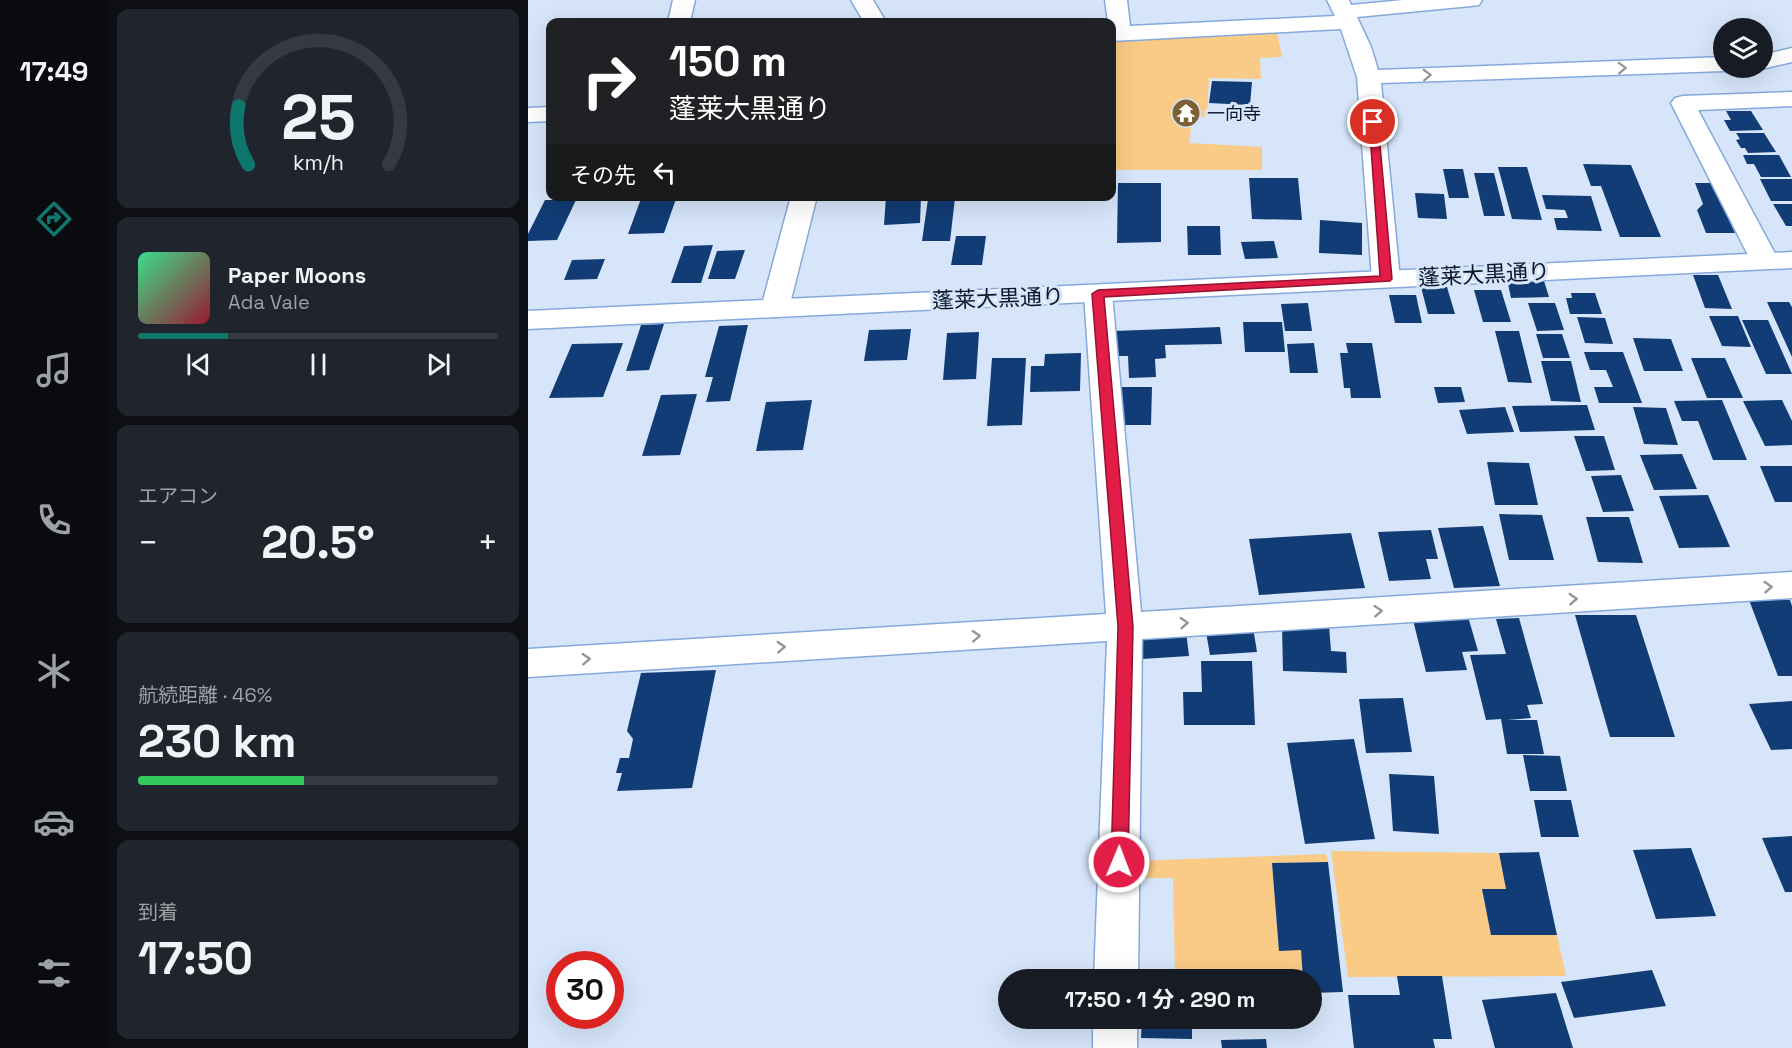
<!DOCTYPE html>
<html lang="ja">
<head>
<meta charset="utf-8">
<style>
  body { margin:0; font-family:"Space Grotesk","Noto Sans JP",sans-serif; background:#20242c; color:#f1f3f6; height:100vh; display:flex; flex-direction:column; font-size:22px; white-space:nowrap }
  * { box-sizing:border-box; margin:0 }
  p { font-size:20px; color:#9ea1a6 }
  .icon { flex:none; width:33px; height:33px; fill:none; stroke:currentColor; stroke-width:2; stroke-linecap:round; stroke-linejoin:round }
  .map { position:relative; flex:1; overflow:hidden }
  .sheet { display:flex; flex-direction:column; gap:9px; padding:9px; background:#0d0f14; width:420px }
  .sheet>* { flex:none }
  .top-card { position:absolute; left:18px; top:18px; width:570px; height:183px; border-radius:12px; box-shadow:0 6px 24px #0002; background:#202124; color:#fff; overflow:hidden }
  .buttons { position:absolute; left:1185px; top:18px; display:grid; gap:12px }
  .buttons a { display:grid; place-items:center; width:60px; height:60px; border-radius:50%; background:#171b24; box-shadow:0 6px 24px #0002; font-size:30px }
  .speed { position:absolute; left:18px; top:951px; display:flex; gap:12px; font-size:30px; font-weight:700; text-align:center }
  .speed>* { display:grid; place-content:center; width:78px; height:78px; border-radius:50%; background:#171b24; box-shadow:0 6px 24px #0002; line-height:1 }
  .speed .limit { border:9px solid #d22; background:#fff; color:#111 }
  .pin { position:absolute; display:grid; place-items:center; width:51px; height:51px; color:#fff; margin:-26px; border:3px solid #fff; border-radius:50%; box-shadow:0 2px 6px #0007 }
  .me { position:absolute; width:66px; margin:-33px; rotate:1deg; stroke-linejoin:round; filter:drop-shadow(0 0 4px #0008) }
  .turn { display:flex; align-items:center; gap:21px; height:126px; padding:0 24px; font-size:27px }
  .turn .icon { width:78px; height:78px; stroke-width:2.5 }
  .turn b { display:block; font-size:42px; line-height:51px }
  .then { display:flex; align-items:center; height:57px; padding:0 24px; background:#0003; gap:12px; font-size:22px }
  .big { font-size:45px; font-weight:700; line-height:1.1 }
  .sheet .card { flex:1; display:flex; flex-direction:column; justify-content:center; gap:9px; min-width:0; padding:0 21px; border-radius:12px; background:#20242c }
  .sheet .dial { align-items:center; gap:0 }
  .dial svg { height:156px; overflow:visible; fill:none; stroke:#363941; stroke-width:7; stroke-linecap:round; text-anchor:middle }
  .dial text { fill:#f1f3f6; stroke:none }
  .song { display:flex; align-items:center; gap:18px }
  .cover { width:72px; height:72px; border-radius:9px; background:linear-gradient(135deg,hsl(150 70% 55%),hsl(350 70% 35%)) }
  .played { height:6px; border-radius:3px; background:linear-gradient(90deg,#0f766e 25%,#363941 25%) }
  .keys { display:flex; justify-content:space-around; direction:ltr }
  .heat { display:flex; justify-content:space-between; align-items:center; font-size:33px; direction:ltr }
  .charge { height:9px; border-radius:4px; background:linear-gradient(90deg,#34c759 46%,#363941 0) }
  .trip { position:absolute; left:470px; top:969px; width:324px; height:60px; border-radius:30px; background:#171b24; box-shadow:0 6px 24px #0002; font-weight:700; line-height:60px; text-align:center }
  main { display:flex; flex:1; min-height:0 }
  .tabs { display:flex; flex-direction:column; width:108px; justify-content:space-around; align-items:center; background:#090b0e; color:#9ea1a6 }
  .tabs .icon { width:42px; height:42px }
  .tabs .selected { color:#0f766e }
  .tabs b { font-size:27px; color:#f1f3f6 }
  .map>svg:first-child { display:block }
</style>
</head>
<body>
<main>
<nav class="tabs">
<b>17:49</b>
<svg class="icon selected" aria-label="directions" viewBox="0 0 24 24"><path d="M12 3l9 9-9 9-9-9zM9 14v-3h6M13 9l2 2-2 2"/></svg>
<svg class="icon" aria-label="music" viewBox="0 0 24 24"><path d="M9 18V5l10-2v13"/><circle cx="6" cy="18" r="3"/><circle cx="16" cy="16" r="3"/></svg>
<svg class="icon" aria-label="phone" viewBox="0 0 24 24"><path d="M5 4h4l2 5-3 2q2 4 5 5l2-3 5 2v4C11 20 4 13 5 4z"/></svg>
<svg class="icon" aria-label="climate" viewBox="0 0 24 24"><path d="M12 3v18M4 7l16 10M4 17L20 7"/></svg>
<svg class="icon" aria-label="car" viewBox="0 0 24 24"><path d="M5 17H2v-5l4-1 3-4h7l3 4 3 1v5h-3M9 17h6M6 11h13"/><circle cx="7" cy="17" r="2"/><circle cx="17" cy="17" r="2"/></svg>
<svg class="icon" aria-label="filters" viewBox="0 0 24 24"><path d="M4 7h16M4 17h16"/><circle cx="9" cy="7" r="2"/><circle cx="15" cy="17" r="2"/></svg>
</nav>
<section class="sheet">
<div class="card dial"><svg viewBox="0 0 100 80">
<path d="M14 69A42 42 0 1 1 86 69"/>
<path d="M14 69A42 42 0 0 1 9 39" stroke="#0f766e"/>
<text x="50" y="56" font-size="32" font-weight="700">25</text>
<text x="50" y="72" font-size="11">km/h</text>
</svg></div>
<div class="card">
<div class="song"><i class="cover"></i><div><b>Paper Moons</b><p>Ada Vale</p></div></div>
<div class="played"></div>
<div class="keys"><svg class="icon" aria-label="previous" viewBox="0 0 24 24"><path d="M18 5L8 12l10 7zM5 5v14"/></svg><svg class="icon" aria-label="pause" viewBox="0 0 24 24"><path d="M8 5v14M16 5v14"/></svg><svg class="icon" aria-label="next" viewBox="0 0 24 24"><path d="M6 5l10 7-10 7zM19 5v14"/></svg></div>
</div>
<div class="card"><p>エアコン</p>
<div class="heat"><a>−</a><b class="big">20.5°</b><a>+</a></div>
</div>
<div class="card"><p>航続距離 · 46%</p><b class="big">230 km</b><div class="charge"></div></div>
<div class="card"><p>到着</p><b class="big">17:50</b></div>
</section>
<div class="map">
<svg width="1264" height="1048" viewBox="0 0 1264 1048">
  <rect width="100%" height="100%" fill="#d6e5fa"/>
  <path fill="#f9cb86" d="M748 27 754 57 732 58 733 79 681 78 679 116 664 119 661 143 734 147V170H584V34Z
    M803 851 971 853 978 889H954L963 934 1029 935 1038 976 820 977Z
    M798 854 800 862 744 863 751 950H773L775 979H647L645 878H602L603 861Z"/>
  <path fill="#113c75" d="M684 81 724 82 722 105 681 103Z
    M1198 111H1223L1235 130 1202 131 1196 120H1203Z
    M1208 133H1236L1248 152 1220 153 1217 148H1213L1208 140 1212 139Z
    M1215 155H1251L1263 177H1233L1226 164H1219Z
    M1055 164 1103 165 1133 237H1092L1073 186H1063Z
    M970 167H999L1014 220 984 219Z
    M915 169H935L941 198H921Z
    M946 173H966L977 216H956Z
    M721 178H770L774 220 724 219Z
    M1232 179H1264V201H1243Z
    M590 183H633V242L589 243Z
    M1167 183H1185L1207 233H1178L1169 210 1175 204Z
    M887 193 916 194 919 219 890 218Z
    M1014 195 1063 196 1074 231 1029 230 1026 218H1040L1037 210 1018 209Z
    M114 196H149L136 233 100 234Z
    M358 196H393L392 223 356 225Z
    M427 198 422 241H394L400 199Z
    M17 200H48L29 240 0 241V234Z
    M1245 204H1264V226H1258Z
    M792 220 834 223V255L791 253Z
    M659 226H692L693 255H660Z
    M428 236H458L454 265H423Z
    M746 241 750 258 717 259 713 242Z
    M185 245 173 283H143L156 246Z
    M217 250 207 279H180L189 251Z
    M77 259 69 279 36 280 44 260Z
    M1165 275H1190L1204 309 1177 308Z
    M979 279 1016 281 1021 297 983 298Z
    M893 287H919L927 314H900Z
    M946 290H973L983 322H955Z
    M1043 293H1067L1074 314H1042L1038 298H1044Z
    M861 295H888L894 323H867Z
    M1239 302H1261L1264 307V357Z
    M780 303 784 331H757L753 304Z
    M1000 303H1027L1036 330 1009 331Z
    M1181 316H1210L1223 347 1194 346Z
    M1049 317 1077 318 1085 344 1057 343Z
    M1214 320H1240L1264 374H1238Z
    M715 322H754L757 352H717Z
    M136 324 121 370 98 371 113 325Z
    M220 325 202 401 178 402 185 377H177L191 326Z
    M692 327 694 344 637 345 638 358 627 359 628 377 601 378 600 356H587L586 331Z
    M383 329 379 360 336 361 341 330Z
    M967 331H991L1004 383 980 382Z
    M451 332 448 379 415 380 419 333Z
    M1008 334H1034L1042 358H1015Z
    M1105 338 1143 339 1155 371H1116Z
    M95 343 75 397 21 398 44 344Z
    M786 343 790 373H762L759 344Z
    M818 343H844L853 398H823L822 388H816L812 353H820Z
    M1056 352H1095L1114 403H1071L1066 387H1085L1078 370H1062Z
    M553 353 552 391 502 392 503 366H516L517 354Z
    M464 358H498L494 425 459 426Z
    M1163 358H1197L1215 398H1179Z
    M1013 361H1043L1053 402 1023 401Z
    M585 387H624L623 425H582Z
    M906 387H933L937 402 910 403Z
    M169 394 152 455 114 456 133 395Z
    M284 400 275 450 228 451 238 402Z
    M1194 400 1219 460H1185L1170 421H1154L1146 401Z
    M1254 400 1264 421V445L1237 446 1215 401Z
    M1059 405 1067 430 992 432 984 406Z
    M977 407 986 432 939 434 931 410Z
    M1105 407 1138 408 1150 445 1116 444Z
    M1046 436H1076L1087 470 1058 471Z
    M1154 454 1169 489 1126 490 1112 455Z
    M959 462 1001 463 1010 505H967Z
    M1232 466H1264V502H1247Z
    M1093 475 1106 511 1075 512 1063 476Z
    M1180 495 1202 547 1151 548 1131 496Z
    M971 514 1014 515 1026 560H981Z
    M1058 517H1101L1115 563 1070 562Z
    M955 526 972 586 926 588 910 528Z
    M903 530 910 559H898L903 579 861 581 850 532Z
    M823 533 837 588 731 595 721 539Z
    M1221 600H1262L1264 606V676H1250Z
    M939 613 950 651 934 652 939 670 898 672 884 616Z
    M1047 615H1108L1147 737H1082Z
    M991 618 1015 704 999 705 1003 718 979 720H1009L1016 754H979L973 719 958 720 942 655 978 654 968 619Z
    M754 625 801 626 803 651 818 652 819 673 755 671Z
    M725 627 729 652 682 655 678 632Z
    M658 631 661 656 614 659 611 636Z
    M673 661H724L727 725H656L655 692H674Z
    M188 670 164 788 89 791 94 773H88L92 758H101L105 739 99 731 113 673Z
    M875 698 884 752 838 753 831 699Z
    M1264 701V749L1243 750 1221 704Z
    M826 739 847 839 777 844 759 743Z
    M995 755 1032 756 1039 791H1002Z
    M861 774 906 776 911 834 865 831Z
    M1006 800H1043L1051 837H1013Z
    M1264 836V892H1257L1234 838Z
    M1163 848 1188 916 1128 919 1105 850Z
    M1011 852 1029 935H963L954 889H978L971 853Z
    M800 862 815 992 783 993V980H775L773 950 751 951 744 863Z
    M1124 970 1138 1006 1046 1018 1033 982Z
    M869 976H914L924 1039H905L907 1048H826L820 995H872Z
    M1028 993 1045 1048H967L954 1000Z
    M614 1018H664V1039L613 1038Z
    M738 1039 739 1048H694L693 1040Z"/>
  <g fill="none" stroke-linecap="round" stroke-linejoin="round">
    <g stroke="#86a9db" stroke-width="3">
      <path id="street" d="M145 0H167L162 22H140Z
        M323 0H345L358 22H336Z
        M577 0H599L602 26 807 16 799 0H821L823 5 875 0H954L951 5 943 6 829 17 843 47 850 70 1196 57V68H1205L1196 71 853 83 872 279 868 285 858 287 848 285 844 279 829 77 813 29 584 41V22H580Z
        M1264 48V62L1234 69 1229 68H1234V55Z
        M1264 92V106L1170 110 1251 261 1247 267 1237 269 1227 267 1223 261 1143 103 1147 98 1155 96Z
        M22 107V121L0 122V108Z
        M263 196H289L261 308 257 314 247 317 237 314 233 308Z
        M570 286 580 288 584 294 613 612 1264 572V598L614 639 610 980H566L579 641 0 677V649L578 614 556 294 560 288Z
        M565 1018H609V1048H565Z"/>
    </g>
    <g stroke="#86a9db" stroke-width="3">
      <path id="secondary" d="M1264 252V268L0 329V311Z"/>
    </g>
    <use href="#street" fill="#fff" fill-rule="evenodd"/>
    <use href="#secondary" fill="#fff" fill-rule="evenodd"/>
  </g>
  <defs><path id="oneway-chevron" d="M-2-3.5L2.5 0L-2 3.5" fill="none" stroke-width="1.6" stroke-linecap="round" stroke-linejoin="round" transform="scale(1.5)"/></defs>
  <g stroke="#91979f">
    <use href="#oneway-chevron" transform="translate(1094 68) rotate(-2)"/>
    <use href="#oneway-chevron" transform="translate(899 75) rotate(-2)"/>
    <use href="#oneway-chevron" transform="translate(1240 587) rotate(-4)"/>
    <use href="#oneway-chevron" transform="translate(1045 599) rotate(-4)"/>
    <use href="#oneway-chevron" transform="translate(850 611) rotate(-4)"/>
    <use href="#oneway-chevron" transform="translate(656 623) rotate(-4)"/>
    <use href="#oneway-chevron" transform="translate(448 636) rotate(-3)"/>
    <use href="#oneway-chevron" transform="translate(253 647) rotate(-3)"/>
    <use href="#oneway-chevron" transform="translate(58 659) rotate(-3)"/>
  </g>
  <path fill="#e11d48" stroke="#92132f" stroke-width="1.5" d="M841 119 850 122 864 279 862 281 576 297 605 627 600 862 597 867 591 869 585 867 583 862 590 627 564 294 570 290 852 276Z"/>
  <defs>
    <g id="temple-disc" transform="scale(1.5)"><circle r="9.5" fill="#7d6033" stroke="#d6e5fa"/><path d="M0-6L5-2H3V0L6.5 2.5H4V6H1.5V3h-3V6H-4V2.5H-6.5L-3 0V-2H-5Z" fill="#fff"/></g>
  </defs>
  <g fill-rule="evenodd">
    <use href="#temple-disc" x="658" y="113"/>
  </g>
  <g text-anchor="middle" dominant-baseline="central" stroke-width="6" stroke-linejoin="round" paint-order="stroke">
    <g font-size="18" fill="#0a1729" stroke="#d6e5fa" text-anchor="start">
      <text x="679" y="113">一向寺</text>
    </g>
    <g font-size="22" fill="#0a1729" stroke="#d6e5fa">
      <text transform="translate(956 274) rotate(-3)">蓬莱大黒通り</text>
      <text transform="translate(470 298) rotate(-2)">蓬莱大黒通り</text>
    </g>
  </g>
</svg>
<div class="buttons">
<a><svg class="icon" aria-label="layers" viewBox="0 0 24 24"><path d="M12 4l9 5-9 5-9-5zM3 14l9 5 9-5"/></svg></a>
</div>
<div class="speed"><div class="limit">30</div></div>
<div class="pin" style="left:845px;top:122px;background:#d93025"><svg class="icon" aria-label="arrive" viewBox="0 0 24 24"><path d="M6 21V4h12l-3 4 3 4H6"/></svg></div>
<svg class="me" style="left:591px;top:862px" viewBox="-20 -20 40 40"><circle r="17" fill="#e11d48" stroke="#fff" stroke-width="3"/><path d="M0-11L8 9 0 5-8 9z" fill="#fff"/></svg>
<div class="trip">17:50 · 1 分 · 290 m</div>
<div class="top-card">
<div class="turn"><svg class="icon" aria-label="right" viewBox="0 0 24 24"><path d="M7 20v-9h11M14 6l5 5-5 5"/></svg><div><b>150 m</b>蓬莱大黒通り</div></div>
<div class="then">その先<svg class="icon" aria-label="left" viewBox="0 0 24 24"><path d="M17 20v-9H6M10 6l-5 5 5 5"/></svg></div>
</div>
</div>
</main>
</body>
</html>
